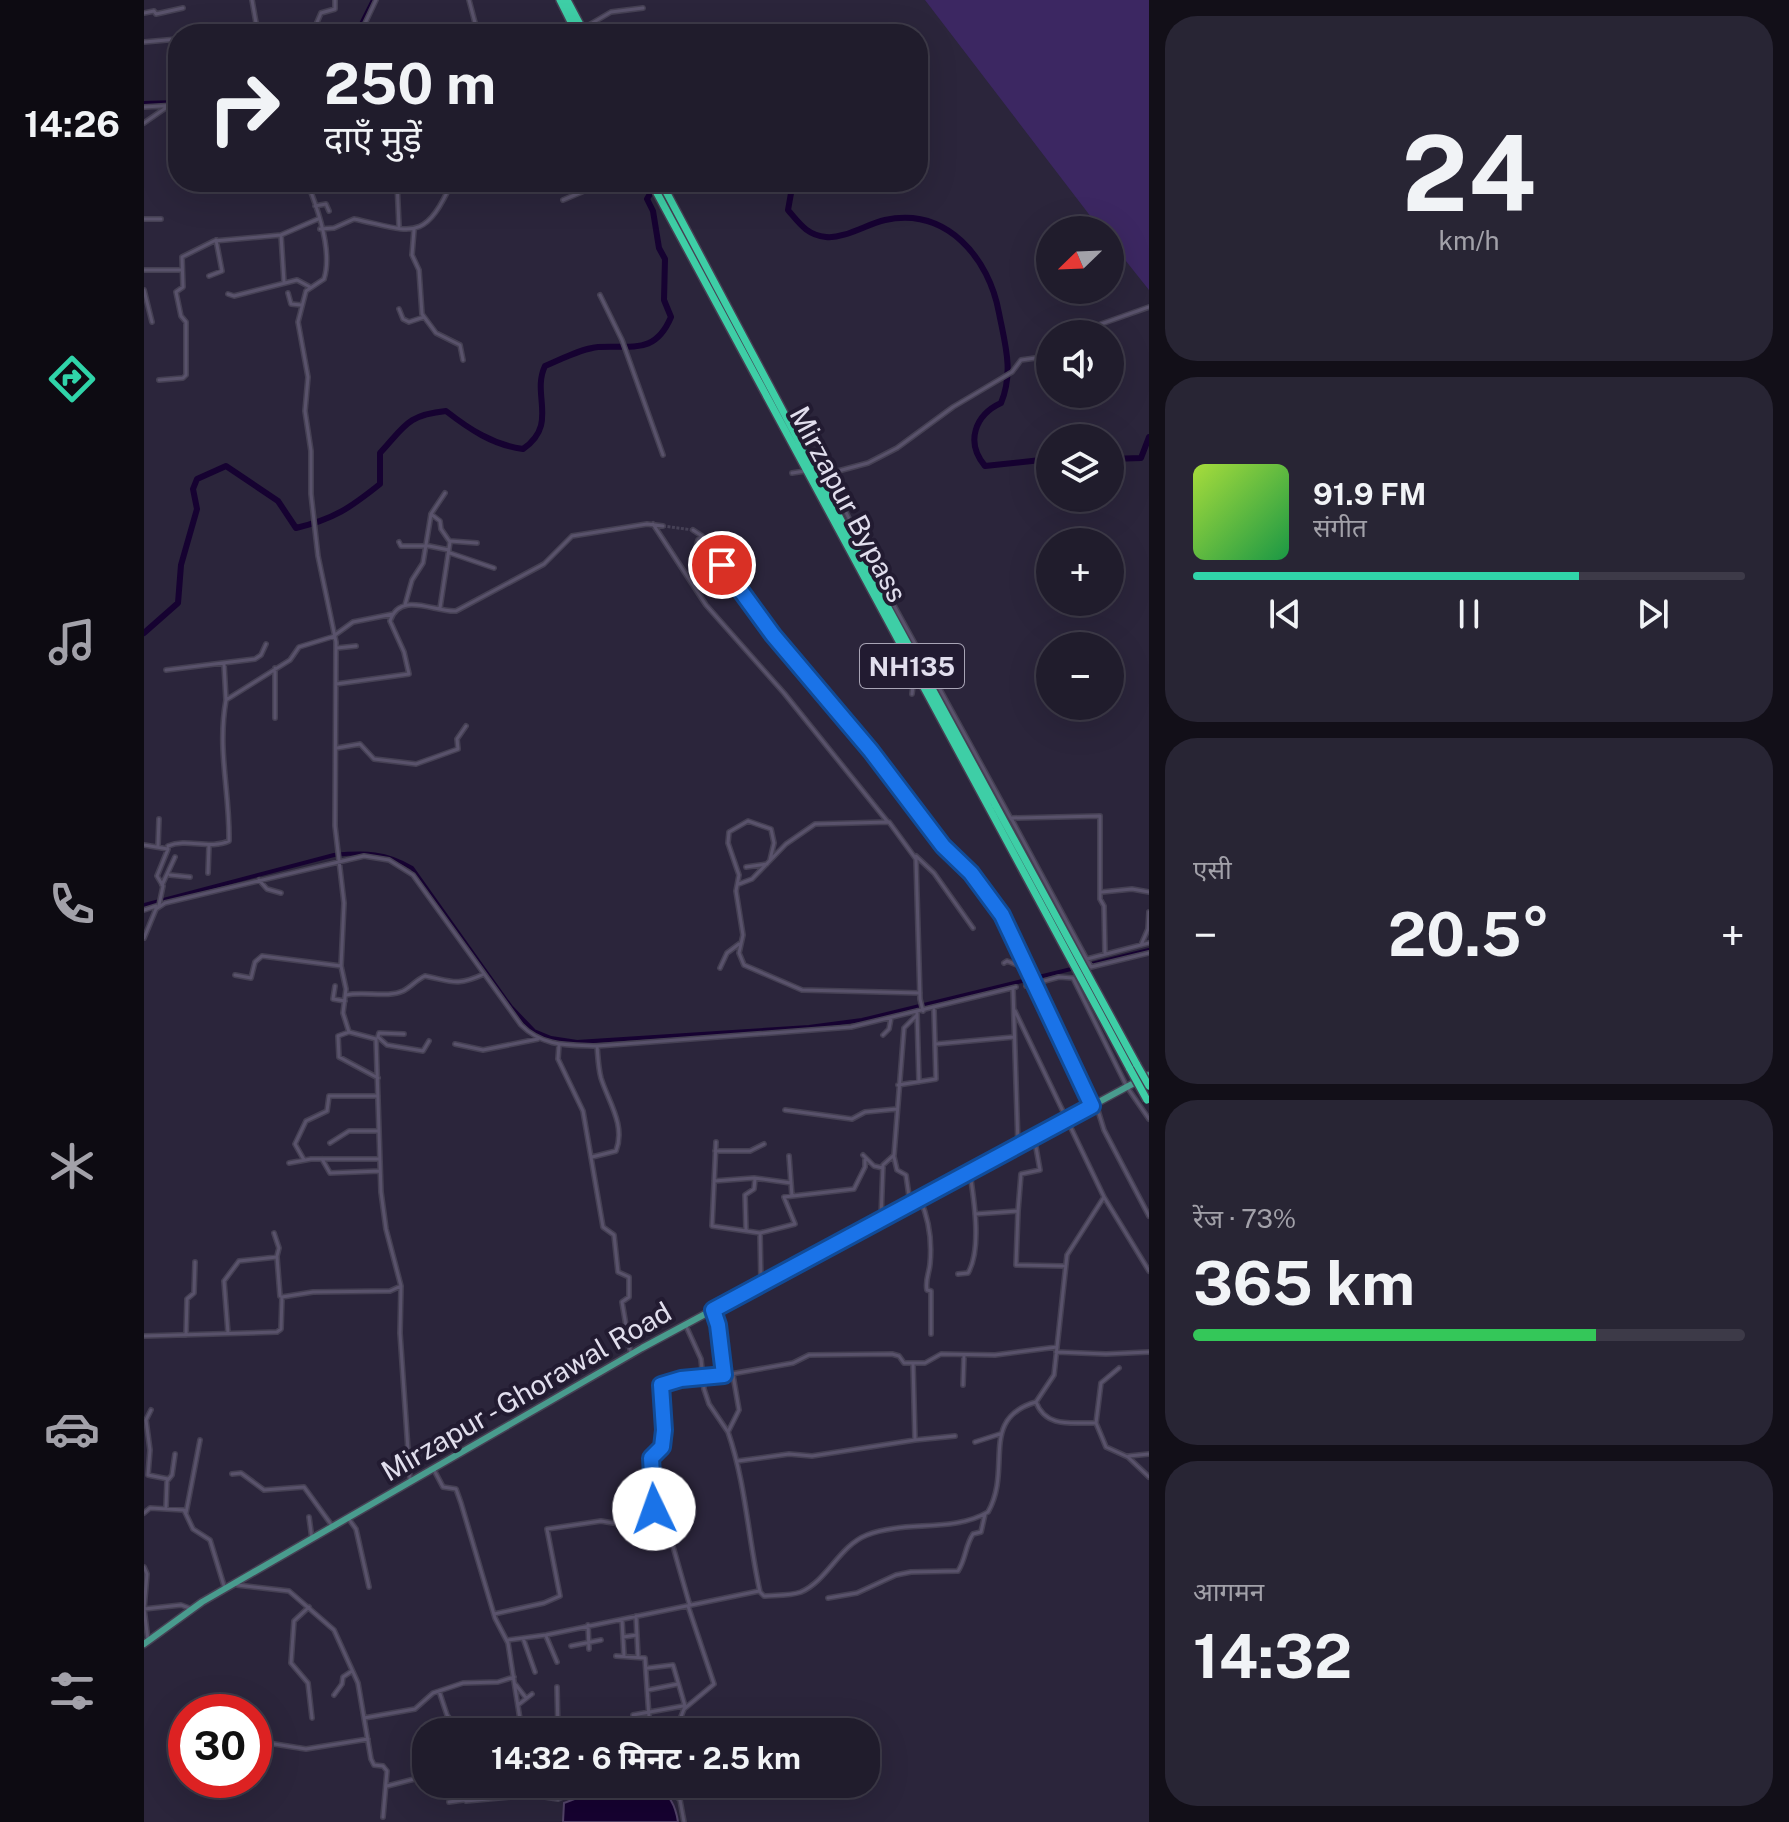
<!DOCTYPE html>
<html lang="hi">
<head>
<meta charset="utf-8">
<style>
  body { margin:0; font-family:"Public Sans","Noto Sans Devanagari",sans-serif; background:#282534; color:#f1f3f6; height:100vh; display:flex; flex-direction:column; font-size:30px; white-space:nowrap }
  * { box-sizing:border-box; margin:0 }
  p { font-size:26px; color:#a2a1a9 }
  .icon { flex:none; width:44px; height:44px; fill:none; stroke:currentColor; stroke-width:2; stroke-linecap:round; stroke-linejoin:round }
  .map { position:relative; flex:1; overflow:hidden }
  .details { display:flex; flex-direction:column; gap:16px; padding:16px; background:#120f18; width:640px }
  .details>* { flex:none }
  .guide { position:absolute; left:24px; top:24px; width:760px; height:168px; border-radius:32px; box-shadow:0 8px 32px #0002,0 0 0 2px #3d3a48; background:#201c2c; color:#f1f3f6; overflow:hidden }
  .needle { width:52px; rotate:247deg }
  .fabs { position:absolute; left:892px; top:216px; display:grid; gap:16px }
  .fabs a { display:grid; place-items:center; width:88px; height:88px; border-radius:50%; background:#201c2c; box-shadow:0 8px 32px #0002,0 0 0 2px #3d3a48; font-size:40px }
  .speed { position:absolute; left:24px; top:1694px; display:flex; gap:16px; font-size:40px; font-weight:700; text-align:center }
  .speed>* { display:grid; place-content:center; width:104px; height:104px; border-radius:50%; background:#201c2c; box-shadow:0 8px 32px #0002,0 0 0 2px #3d3a48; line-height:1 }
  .speed .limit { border:12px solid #d22; background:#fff; color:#111 }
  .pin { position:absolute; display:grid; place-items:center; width:68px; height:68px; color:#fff; margin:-34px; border:4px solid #fff; border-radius:50%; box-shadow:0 2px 8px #0007 }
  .me { position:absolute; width:88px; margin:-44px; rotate:357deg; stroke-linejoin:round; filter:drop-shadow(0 0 6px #0008) }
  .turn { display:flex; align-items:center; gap:28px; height:168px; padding:0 24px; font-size:36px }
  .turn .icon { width:104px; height:104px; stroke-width:2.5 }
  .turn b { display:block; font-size:56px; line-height:68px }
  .big { font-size:60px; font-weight:700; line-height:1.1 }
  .details .card { flex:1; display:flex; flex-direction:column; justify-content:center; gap:12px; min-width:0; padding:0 28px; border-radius:32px; background:#282534 }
  .details .dial { align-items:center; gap:0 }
  .dial b { font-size:104px; line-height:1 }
  .song { display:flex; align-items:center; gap:24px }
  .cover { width:96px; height:96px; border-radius:12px; background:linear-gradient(135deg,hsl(80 70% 55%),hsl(140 70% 35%)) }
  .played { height:8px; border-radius:4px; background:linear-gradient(90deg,#30d4a9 70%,#3d3a48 70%) }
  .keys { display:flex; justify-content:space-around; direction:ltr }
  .heat { display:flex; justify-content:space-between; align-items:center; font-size:44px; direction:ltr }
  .charge { height:12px; border-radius:6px; background:linear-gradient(90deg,#34c759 73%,#3d3a48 0) }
  .trip { position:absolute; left:268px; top:1718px; width:468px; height:80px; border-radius:32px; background:#201c2c; box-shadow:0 8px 32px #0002,0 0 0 2px #3d3a48; font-weight:700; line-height:80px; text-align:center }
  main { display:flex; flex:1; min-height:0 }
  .tabs { display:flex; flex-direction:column; width:144px; justify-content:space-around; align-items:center; background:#0d0b12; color:#a2a1a9 }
  .tabs .icon { width:56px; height:56px }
  .tabs .active { color:#30d4a9 }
  .tabs b { font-size:36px; color:#f1f3f6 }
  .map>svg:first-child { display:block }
</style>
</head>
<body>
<main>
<nav class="tabs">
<b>14:26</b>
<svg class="icon active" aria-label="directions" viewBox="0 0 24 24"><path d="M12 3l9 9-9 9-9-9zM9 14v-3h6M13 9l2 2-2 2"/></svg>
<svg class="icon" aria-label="music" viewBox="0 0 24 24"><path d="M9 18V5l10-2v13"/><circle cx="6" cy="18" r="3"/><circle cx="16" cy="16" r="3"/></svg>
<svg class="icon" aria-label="phone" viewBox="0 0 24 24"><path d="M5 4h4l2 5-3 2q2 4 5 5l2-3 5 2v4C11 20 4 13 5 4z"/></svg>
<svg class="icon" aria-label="climate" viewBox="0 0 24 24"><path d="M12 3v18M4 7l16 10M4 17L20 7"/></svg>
<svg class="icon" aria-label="car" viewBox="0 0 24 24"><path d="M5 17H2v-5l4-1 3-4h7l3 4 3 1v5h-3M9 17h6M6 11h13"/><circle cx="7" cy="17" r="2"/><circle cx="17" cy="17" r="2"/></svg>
<svg class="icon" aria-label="filters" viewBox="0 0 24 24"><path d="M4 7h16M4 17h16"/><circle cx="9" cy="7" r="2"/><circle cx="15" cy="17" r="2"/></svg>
</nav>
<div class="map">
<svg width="1005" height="1822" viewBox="0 0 1005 1822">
  <rect width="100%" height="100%" fill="#2b253b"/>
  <path fill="#3c2762" d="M781 0H1005V290L966 241V230H957Z"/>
  <path fill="#160231" stroke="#534469" stroke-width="2" d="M470 1784C504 1784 528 1782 534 1822H419L420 1803Z"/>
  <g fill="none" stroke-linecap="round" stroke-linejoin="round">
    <path stroke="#160231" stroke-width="4" d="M212 34 229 0
      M0 103 34 102
      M0 905 190 855C221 852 242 852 268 868L367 1007 390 1031 407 1038 433 1042 665 1027 718 1020 1005 950"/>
    <path stroke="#160231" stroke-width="6" d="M649 182 644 210C656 224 663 235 682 237 700 239 723 224 741 220 803 207 845 258 855 313 861 344 870 372 857 403 831 415 821 442 841 466L906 459
      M966 459 997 458 1005 437
      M0 633 34 603 37 565 53 509 49 489 53 479 82 466 134 501 152 528C190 519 206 508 236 484V453C261 426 263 415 302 411 325 429 349 445 379 449 415 424 387 395 401 366 418 359 436 349 454 347 488 345 511 355 527 317L520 300 521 259 515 248 509 211 503 199 513 182"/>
    <path stroke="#464156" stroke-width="3" stroke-dasharray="3 1.5" stroke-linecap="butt" d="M519 526 549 530"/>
    <g stroke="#454053" stroke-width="6">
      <path id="street" d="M108 0 114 34
        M325 0 334 34
        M0 13 10 11 12 14 39 8
        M438 29 467 12 499 8
        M70 34 111 26
        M145 34 153 27
        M168 34 177 13 191 9V0
        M216 34 232 0
        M0 42 34 39
        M0 107 34 105
        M0 123 23 107
        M163 182C174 209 189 251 180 279L162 291 154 322 164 377 161 411 167 451V494L174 556 192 642 191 826 200 903 197 966 202 989 199 1013 205 1032 232 1039 237 1192 242 1229 257 1286 256 1333 266 1479
        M253 182 255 226
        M419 200 461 182
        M171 206 182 204 185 211
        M0 219H17
        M176 229 190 228 210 219C268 231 280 244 308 182
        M270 230 268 255 275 270 278 314 292 333 316 345 319 360
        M137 235 140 282
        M0 270H37
        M65 276 78 271 72 240
        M0 290 8 322
        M144 293 147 304 157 305
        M84 294 90 296 153 280 166 287
        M456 295 478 340 519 455
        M255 309 259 319 265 322 280 317
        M941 334 957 324 1005 307
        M15 380 39 378 42 375V322L37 316 32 292 39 287 38 257 70 241 137 235 174 219
        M648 473 661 471
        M509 524 562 605 640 693 743 821
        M549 530 558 536 629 635 727 751 803 851 827 873 858 915 948 1106
        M306 541 333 543
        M255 542 257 546H285L305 550
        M306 553 350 568
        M549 560 554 540 558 536
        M261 605 268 580 279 563 287 514
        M296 608 306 542 297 529 296 521 287 514 301 493
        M191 635 209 622 249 614
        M193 648 212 646
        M80 664 82 700
        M22 670 111 659 117 655 122 644
        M192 684 265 674 260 652 246 621C256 590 292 613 312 611L400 564 428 536 503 524 519 526
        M768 694 769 686 776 680
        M131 718V668
        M193 748 216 744 230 759 272 764 314 749 313 739 322 726
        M867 819 730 569 683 474 724 463 753 448 809 407 868 372 877 360 906 356
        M0 845 24 849 13 876 19 886 15 905
        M14 846 15 819
        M24 846C43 838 66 850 85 841 86 792 73 751 82 700L146 660 155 647 191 636
        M772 856 790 873 829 928
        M626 860 630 843 627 829 604 821 585 832 584 843 595 875 592 891 599 935 595 953 600 965 658 990 776 993
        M602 867 623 864
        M64 873 65 845
        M26 875 46 877
        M115 880 123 889 137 893
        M595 884 608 879 642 844 671 824 745 822 772 859 776 999 779 1011
        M18 885 31 857
        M958 892 988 889 1005 892
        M0 910 12 906
        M0 938 12 909 21 903 220 856 245 860 269 875 377 1025C399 1047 424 1045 453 1046L707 1027 872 987
        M997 945 1004 929 1005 912
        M961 954 960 906 956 899V816L867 818 947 967 1005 953
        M943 959 1005 943
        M860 963 863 961 886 970
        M576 968 583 953 595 944
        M91 975 107 978 111 962 118 956 197 966
        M191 986 189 999 201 1001
        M882 986 915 977 929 978 983 1087 1005 1119
        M869 989 874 1145
        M202 995C219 991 244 998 259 991 267 987 272 980 281 976 307 981 312 987 340 974
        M871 1011 960 1197 923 1255 910 1375 892 1402C902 1429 930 1422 952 1423L962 1447 984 1457 1005 1477
        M773 1013 775 1082
        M205 1032 194 1036 195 1057 234 1078
        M739 1035 745 1029 747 1018
        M234 1037 243 1045 279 1051 285 1041
        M234 1037 235 1033 260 1034
        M311 1044 339 1050 394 1039
        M792 1044 870 1037
        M415 1045 414 1059 439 1111 459 1227 470 1235 474 1272 485 1277V1297L478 1302 487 1355
        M754 1085 792 1079 790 1010
        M952 1104 960 1130 1005 1216
        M641 1110 708 1119 721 1112 753 1109
        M572 1142 568 1226 616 1233 617 1282
        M186 1143 205 1131H234
        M571 1151H606L620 1144
        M719 1155 730 1166 739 1168
        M645 1156 648 1196
        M448 1157 472 1151C482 1125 464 1101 457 1078 454 1067 454 1056 453 1046
        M750 1157 753 1170 762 1175 766 1203
        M178 1159 186 1173 236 1171
        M160 1160 151 1144 162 1121 183 1111 185 1096H234
        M145 1163 167 1159H235
        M570 1181 610 1178 647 1183
        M960 1197 1005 1271
        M776 1199C785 1219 788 1243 786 1264 785 1274 781 1280 783 1290L787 1291V1334
        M874 1211 872 1265 919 1266
        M831 1214 874 1211 877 1174 896 1170 890 1136
        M737 1218 739 1165 750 1155 760 1028 773 1015
        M602 1230 601 1195 610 1189 611 1179
        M130 1233 135 1248 133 1256
        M616 1233 651 1224 640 1197 710 1189 721 1167V1160
        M814 1274 824 1273C838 1249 830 1200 826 1173
        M570 1312 580 1375
        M542 1326 557 1359 560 1389 565 1404 584 1432
        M84 1333 80 1281 95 1261 133 1257 136 1296
        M42 1335 43 1299 50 1293 51 1262
        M0 1336 133 1332 137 1329 138 1297 169 1292 246 1291 257 1286
        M912 1352 962 1354 1005 1352
        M589 1375 595 1410 584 1432C602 1484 604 1538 616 1592L620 1596C631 1595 646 1596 657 1592 684 1580 695 1546 723 1535 760 1520 809 1533 844 1512 869 1468 834 1419 892 1402
        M819 1385 820 1355
        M7 1410 2 1420 6 1450 4 1475 24 1479
        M952 1423 957 1383 975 1368
        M771 1440 811 1436
        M831 1442 856 1434
        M985 1456 1005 1454
        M594 1461 645 1454 668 1456 771 1440 769 1364
        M290 1470 299 1487 312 1489 317 1503 351 1618 364 1643 378 1732
        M88 1474 97 1473 120 1490 160 1487 189 1527
        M22 1507 23 1481 28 1475 31 1454
        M494 1512 493 1499 508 1498
        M0 1513 6 1508 40 1510 49 1529 66 1540 81 1589
        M42 1513 56 1440
        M165 1517 168 1539
        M204 1518 212 1529 225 1587
        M0 1567 3 1574 0 1609 37 1605 48 1609
        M93 1585 145 1591 190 1630 214 1683 227 1759 230 1765 239 1766 243 1771 239 1817
        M684 1598 713 1593 752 1575 767 1572 814 1571C822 1559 821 1546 829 1534L837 1532 841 1514
        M546 1606 526 1536 510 1524 507 1458 517 1449 520 1438 517 1385 537 1379H559L649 1363 665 1355 748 1354 755 1356 760 1363H781L797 1354 851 1355 913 1347
        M165 1607 150 1621 147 1663 164 1683 168 1718
        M0 1609 4 1640
        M350 1614 400 1603 416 1596 403 1529 457 1521 469 1523 495 1511 508 1509
        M492 1616 494 1656
        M478 1620 480 1656
        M444 1625 445 1649
        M402 1636 413 1662
        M479 1637 493 1635
        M379 1638 391 1672
        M364 1640 402 1635 615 1591
        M427 1646 457 1640
        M472 1656 501 1658 506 1732
        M504 1668 529 1665 541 1706
        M372 1685 382 1698
        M413 1687 414 1732
        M504 1690 534 1684
        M295 1691 303 1715 316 1732
        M190 1695 198 1684 199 1677 208 1671
        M374 1705 388 1694
        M489 1715 539 1706
        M220 1718 271 1709 289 1693 319 1683 354 1682 370 1677
        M120 1728 124 1743 162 1749 224 1739
        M318 1732 333 1720
        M518 1732 531 1731
        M531 1732 540 1709 570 1684 544 1606
        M315 1784V1796L322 1801 388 1795
        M330 1784H384
        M384 1784 388 1795 414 1799 450 1784
        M520 1784 536 1800 540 1822
        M243 1786 282 1776
        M305 1802 319 1800"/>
    </g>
    <g stroke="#454053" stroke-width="9">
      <path id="primary" d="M0 1644 58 1602 498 1348 1005 1075"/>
    </g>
    <g stroke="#454053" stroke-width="10">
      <path id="highway" d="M416 0 433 34
        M423 0 441 34
        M507 182 986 1069
        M517 182 724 571 993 1065"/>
    </g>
    <use href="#street" stroke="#59526b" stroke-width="3"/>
    <use href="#primary" stroke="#499c8e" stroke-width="6"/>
    <use href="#highway" stroke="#3ecea6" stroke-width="7"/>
    <g stroke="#454053" stroke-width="10" stroke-linecap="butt">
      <path id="highway-bridge" d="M993 1065 1005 1086
        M986 1069 1003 1100"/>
    </g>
    <use href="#highway-bridge" stroke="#3ecea6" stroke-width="7"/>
  </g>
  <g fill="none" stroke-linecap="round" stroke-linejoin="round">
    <g stroke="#114b97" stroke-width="20">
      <path id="route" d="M510 1509 507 1458 518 1447 520 1430 517 1385 537 1379 580 1375 574 1325 569 1310 948 1106 858 915 827 873 799 846 727 751 629 635 578 565"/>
    </g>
    <use href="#route" stroke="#1a73e8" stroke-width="14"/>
  </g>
  <g text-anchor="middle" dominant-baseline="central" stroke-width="8" stroke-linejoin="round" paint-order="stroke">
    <rect fill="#221b31" stroke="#a8a4b5" stroke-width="2" x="716" y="644" width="104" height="44" rx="6"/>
    <g font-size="26" font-weight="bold" fill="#e1deed">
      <text x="768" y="666">NH135</text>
    </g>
    <g font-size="28" fill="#e1deed" stroke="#221b31">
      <text transform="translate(705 504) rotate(62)">Mirzapur Bypass</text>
      <text transform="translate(382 1391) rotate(-30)">Mirzapur - Ghorawal Road</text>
    </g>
  </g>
</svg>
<div class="fabs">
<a><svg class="needle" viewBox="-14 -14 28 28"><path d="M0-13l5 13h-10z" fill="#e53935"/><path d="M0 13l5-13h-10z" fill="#a2a1a9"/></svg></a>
<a><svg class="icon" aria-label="sound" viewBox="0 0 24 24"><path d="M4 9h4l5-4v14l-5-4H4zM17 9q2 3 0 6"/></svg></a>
<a><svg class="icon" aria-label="layers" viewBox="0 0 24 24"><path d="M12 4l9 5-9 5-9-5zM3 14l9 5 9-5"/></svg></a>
<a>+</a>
<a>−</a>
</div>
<div class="speed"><div class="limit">30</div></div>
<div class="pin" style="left:578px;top:565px;background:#d93025"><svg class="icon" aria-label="arrive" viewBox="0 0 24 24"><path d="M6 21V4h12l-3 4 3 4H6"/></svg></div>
<svg class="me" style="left:510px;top:1509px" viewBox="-20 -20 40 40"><circle r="19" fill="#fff"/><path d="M0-13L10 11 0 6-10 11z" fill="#1a73e8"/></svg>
<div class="trip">14:32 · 6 मिनट · 2.5 km</div>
<div class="guide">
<div class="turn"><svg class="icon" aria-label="right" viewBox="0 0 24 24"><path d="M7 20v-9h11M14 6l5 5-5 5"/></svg><div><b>250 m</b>दाएँ मुड़ें</div></div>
</div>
</div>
<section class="details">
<div class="card dial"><b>24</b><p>km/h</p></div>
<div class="card">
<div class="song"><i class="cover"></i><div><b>91.9 FM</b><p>संगीत</p></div></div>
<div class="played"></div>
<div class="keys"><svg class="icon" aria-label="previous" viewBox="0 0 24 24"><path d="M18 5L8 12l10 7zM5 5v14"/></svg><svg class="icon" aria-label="pause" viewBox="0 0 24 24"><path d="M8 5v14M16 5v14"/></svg><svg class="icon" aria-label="next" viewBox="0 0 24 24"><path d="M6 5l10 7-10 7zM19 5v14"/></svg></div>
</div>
<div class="card"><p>एसी</p>
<div class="heat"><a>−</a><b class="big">20.5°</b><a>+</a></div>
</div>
<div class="card"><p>रेंज · 73%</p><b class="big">365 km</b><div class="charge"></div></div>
<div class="card"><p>आगमन</p><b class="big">14:32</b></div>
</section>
</main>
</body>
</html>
